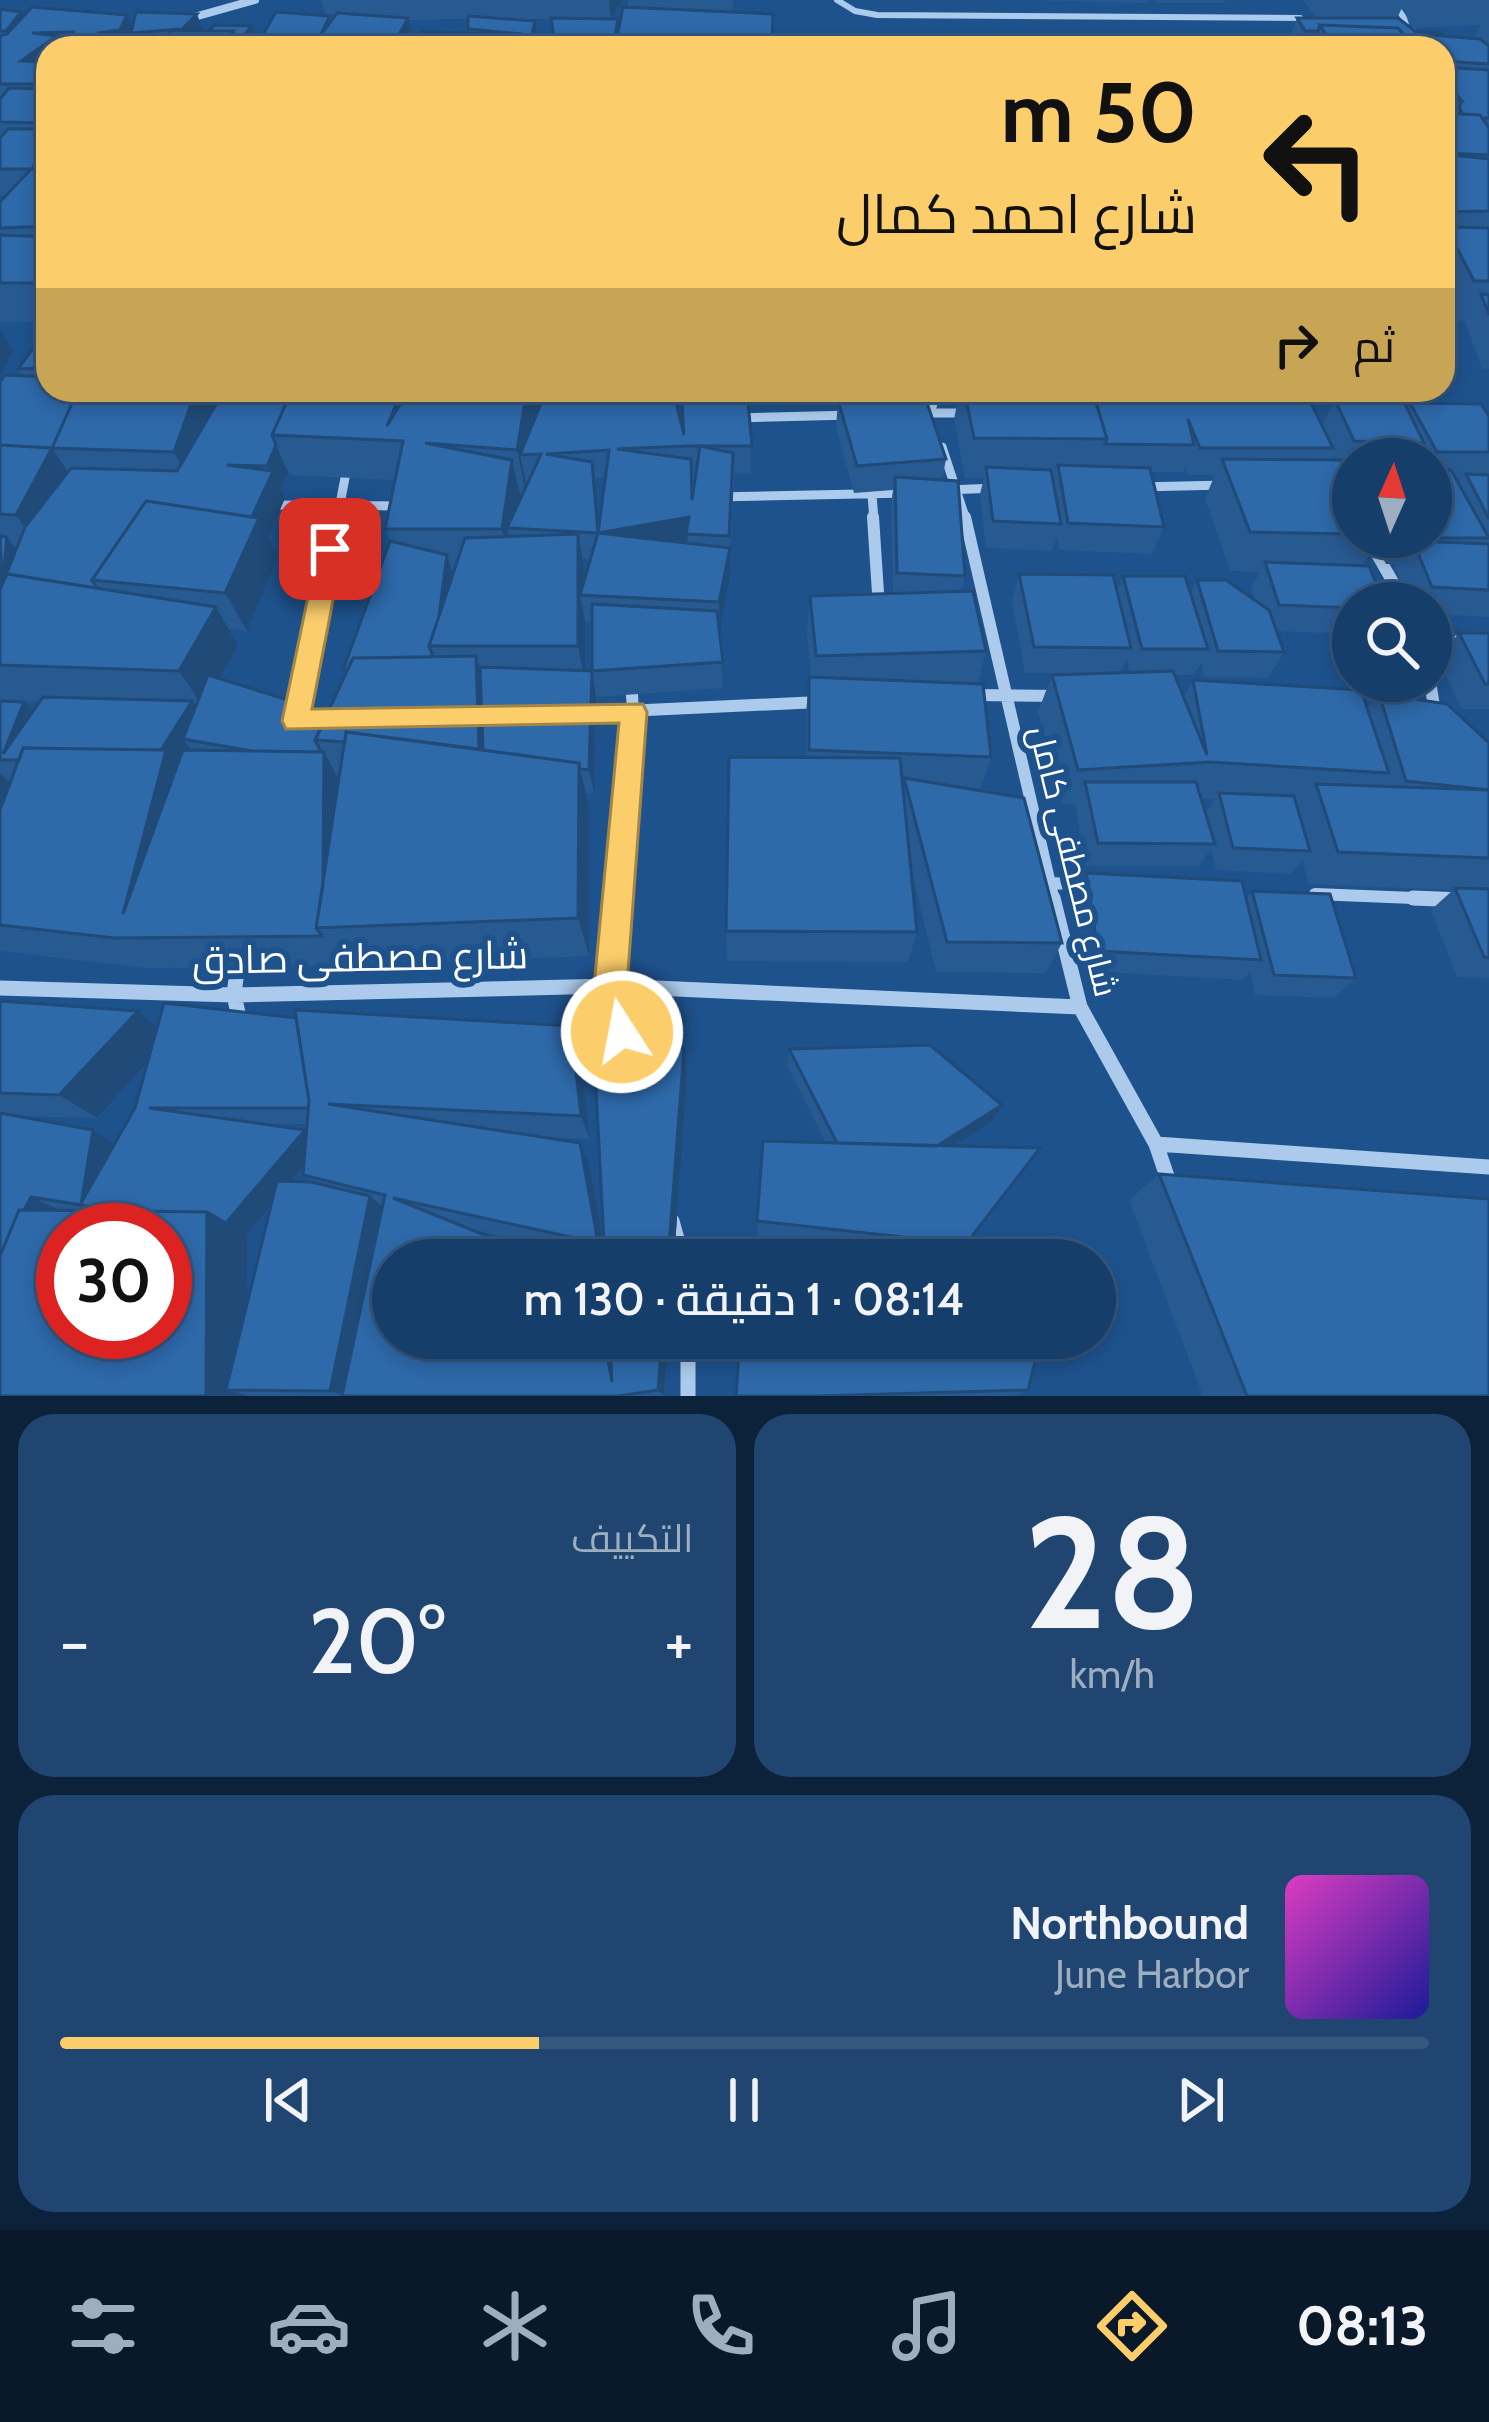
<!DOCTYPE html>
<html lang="ar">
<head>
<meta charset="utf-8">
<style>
  body { margin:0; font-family:Cabin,Cairo,sans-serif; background:#1f4570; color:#f1f3f6; direction:rtl; height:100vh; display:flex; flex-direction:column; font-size:45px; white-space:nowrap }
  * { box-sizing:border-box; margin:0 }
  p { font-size:39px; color:#9eaec1 }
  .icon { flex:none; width:66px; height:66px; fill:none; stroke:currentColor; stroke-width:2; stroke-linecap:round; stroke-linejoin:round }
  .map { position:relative; height:1396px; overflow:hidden; direction:ltr }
  .details { display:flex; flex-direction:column; gap:18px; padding:18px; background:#0c223a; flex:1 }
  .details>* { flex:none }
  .hud { position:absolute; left:36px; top:36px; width:1419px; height:366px; border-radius:36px; box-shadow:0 6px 18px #0003,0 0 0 3px #35577e; direction:rtl; background:#fbcd6b; color:#111; overflow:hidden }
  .needle { width:78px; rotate:3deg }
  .buttons { position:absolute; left:1332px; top:438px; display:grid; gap:24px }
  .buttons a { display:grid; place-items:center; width:120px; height:120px; border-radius:50%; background:#163e6a; box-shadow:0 6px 18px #0003,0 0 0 3px #35577e; font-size:60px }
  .speed { position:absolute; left:36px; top:1203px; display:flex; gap:24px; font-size:60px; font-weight:700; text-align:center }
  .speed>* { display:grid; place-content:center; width:156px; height:156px; border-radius:50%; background:#163e6a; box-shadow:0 6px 18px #0003,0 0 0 3px #35577e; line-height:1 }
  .speed .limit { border:18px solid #d22; background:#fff; color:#111 }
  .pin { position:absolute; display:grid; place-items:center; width:102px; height:102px; color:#fff; margin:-51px; border-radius:24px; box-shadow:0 6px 18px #0006 }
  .me { position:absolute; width:132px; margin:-66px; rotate:349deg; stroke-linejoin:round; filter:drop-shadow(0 0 9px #0008) }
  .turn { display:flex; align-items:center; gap:42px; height:252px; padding:0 60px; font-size:54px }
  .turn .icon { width:156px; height:156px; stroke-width:2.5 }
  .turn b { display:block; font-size:84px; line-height:102px }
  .then { display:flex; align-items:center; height:114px; padding:0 60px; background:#0003; gap:24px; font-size:45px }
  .big { font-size:90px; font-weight:600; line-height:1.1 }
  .details .widget { flex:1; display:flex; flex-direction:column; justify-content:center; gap:18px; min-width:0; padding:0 42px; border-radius:36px; background:#1f4570 }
  .details .dial { align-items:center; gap:0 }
  .dial b { font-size:156px; line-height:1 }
  .song { display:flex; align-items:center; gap:36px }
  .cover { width:144px; height:144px; border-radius:18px; background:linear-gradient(135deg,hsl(310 70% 55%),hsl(240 70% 35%)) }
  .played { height:12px; border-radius:6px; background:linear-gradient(90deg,#fbcd6b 35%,#35577e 35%) }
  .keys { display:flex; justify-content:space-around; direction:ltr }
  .heat { display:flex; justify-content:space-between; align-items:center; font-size:66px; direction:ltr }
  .details .tiles { flex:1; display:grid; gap:18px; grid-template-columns:1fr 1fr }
  .widget:last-child { grid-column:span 2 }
  .trip { position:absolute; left:372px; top:1239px; width:744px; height:120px; border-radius:60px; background:#163e6a; box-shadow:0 6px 18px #0003,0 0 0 3px #35577e; font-weight:600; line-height:120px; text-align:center; direction:rtl }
  .menu { display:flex; height:192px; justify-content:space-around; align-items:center; background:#09192a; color:#9eaec1 }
  .menu .icon { width:84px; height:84px }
  .menu .selected { color:#fbcd6b }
  .menu b { font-size:54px; color:#f1f3f6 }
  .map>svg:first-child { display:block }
</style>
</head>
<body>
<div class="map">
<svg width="1489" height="1396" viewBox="0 0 1489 1396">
  <rect width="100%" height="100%" fill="#1e528d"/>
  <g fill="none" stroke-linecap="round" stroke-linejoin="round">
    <path stroke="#accbec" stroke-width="6" d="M837 0 855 11 877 15 1300 18
      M1392 0 1416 36"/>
    <path stroke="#accbec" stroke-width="8" d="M187 19 255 0"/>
    <path stroke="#accbec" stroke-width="9" d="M914 413H972
      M929 417 937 390
      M734 418 852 415
      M942 447 966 520
      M1138 487 1226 485
      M946 490 998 488
      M872 495 874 520
      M718 497 908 493
      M269 505 405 506
      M337 520 348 462"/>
    <path stroke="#accbec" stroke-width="12" d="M873 517 879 608
      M965 517 1054 901
      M1367 537 1405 603
      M1431 640 1489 644
      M1430 681 1435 713
      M972 695 1060 696
      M583 713 820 702
      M297 718 337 517
      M1050 883 1096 885
      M1315 894 1487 901
      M617 901 633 712 631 678"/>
    <path stroke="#accbec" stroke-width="15" d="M617 898 610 986 627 1050
      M1053 898 1080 1007 1156 1144 1172 1191
      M1413 898 1489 901
      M239 953 234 995 240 1022
      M0 988 234 995 610 986 1080 1007
      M1156 1144 1489 1167
      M672 1221 683 1260
      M688 1338V1396"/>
    <path fill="#accbec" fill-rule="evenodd" d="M742 34 1314 36 1320 39 1314 42 746 39 740 36Z"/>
  </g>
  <path fill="#285a92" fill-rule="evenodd" d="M321 0H623L611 19H618L619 30 628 7V0H733L732 12 773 14 772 48H255L326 16ZM468 19 469 33 413 42 408 20ZM510 19H551L554 38 549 43 548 35 537 34Z
    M1029 0H1148L1147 3Z
    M1156 0H1225L1224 3H1156Z
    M1303 0H1489V369H1482L1465 321 1450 320 1443 305V48H1291L1288 43 1297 18H1317ZM1403 6 1410 27 1397 18ZM1481 25 1474 39 1444 36 1415 31 1410 28Z
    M0 9 21 12 23 16 132 27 136 12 203 31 252 26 257 38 48 48V322H0V202L6 196H0Z
    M48 328V390H748L751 474 734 473 730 575 719 628 723 688 596 697 594 793H585L589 808V956L344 966 147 968 0 951V701L33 712 40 702 0 701V382L22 376 18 369ZM676 401H682L684 434ZM288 472 290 475 395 480 385 529 390 541 343 670 345 675 325 719 220 678 238 645 230 629 247 631 278 557 268 537 285 498 281 489ZM594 478H605L599 526ZM582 559H590L585 578V573ZM585 621H592V671H585Z
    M960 390H1296L1293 397 1322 425 1335 400 1407 408 1410 403 1489 414V617L1431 614V603H1409L1394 567 1396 564H1386L1376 544 1363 565 1353 603V634L1277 631 1284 652 1268 678 1204 677 1201 663 1194 675H1175L1184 697 1193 680 1368 708 1379 694 1489 743V978L1457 977 1431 910 1453 890 1309 884 1302 861 1291 874 1216 870 1211 849 1199 866H1086L1075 804H1063L1038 712 1052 675 1099 674 1025 673 1012 601 1019 574 1117 591 1123 576 1190 594 1197 580 1255 600 1251 588 1260 572 1230 571 1205 498 1215 475H1188L1185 466 1183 472H1151L1164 527 1152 554 1059 550 1057 536 1052 551 986 548 980 494 984 478H965L954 419ZM1353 459H1431V537H1353ZM1127 659 1130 672 1120 673ZM1201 798 1215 799 1205 813Z
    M838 400 946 459 942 480 965 576 961 591 986 651 978 683 991 757 980 791 1062 943 1046 973 936 972 911 869 917 932 908 962 727 961 726 931 806 757V714L809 677H811L807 634 810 596 893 593 891 504 893 490 854 493 836 428Z
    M1459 633H1489V709H1462L1438 659Z
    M1086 873 1246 898 1252 891 1356 978 1334 998 1255 995 1250 973 1243 980 1085 971 1075 895Z
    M0 1001 157 1027 296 1018 571 1026 580 1053 590 1139 541 1137 589 1164 605 1249 687 1074 674 1260H605L471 1229 393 1338H668L664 1396H0ZM148 1063 135 1108 115 1143 93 1130 13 1116 97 1118ZM264 1124H307L306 1131ZM303 1168V1175L311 1182 292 1181ZM271 1207 248 1300 247 1235Z
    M789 1049 992 1121 952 1146 1040 1148 953 1260 757 1238 763 1141 826 1143 788 1067Z
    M1159 1174 1489 1396H1203L1129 1200Z
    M1028 1390 1014 1396H736Z"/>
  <path fill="#204a77" d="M609 0H623L611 19Z
    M21 12 33 36 18 56 6 31Z
    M197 14 206 39 189 48 182 29Z
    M127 15 134 32 131 33 135 44 97 33Z
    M408 18 414 42 411 48H392Z
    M535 21 538 44 548 35 549 48H533L532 34Z
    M252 26 257 38 248 48H218L233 31Z
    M57 36 62 48H48V84L21 61Z
    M48 138V190L32 169Z
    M48 264V304L36 283Z
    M0 329 13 351 0 377Z
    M196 390H211L221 411 195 491 174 452Z
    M402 390H416L403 441 387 426Z
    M527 390H605L520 455 526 482 525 490 517 450Z
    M276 445 288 472 281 489 285 498 268 537 278 557 247 631 225 593 251 518 271 476 267 466Z
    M52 448 78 487 44 554 16 515Z
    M733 453 730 575 720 628 719 602 730 549Z
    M512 460 521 499 507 528 513 555 511 568 502 529Z
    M592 462 600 533 689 517 687 544 598 533Z
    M578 534 585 573V595H580L585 621V683L578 646Z
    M7 537 27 564 2 585Z
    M447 555 455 581 436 646Z
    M216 607 238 645 204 708 179 671Z
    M476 656 487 693 491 761 479 749Z
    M592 671 596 697 594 793 589 770Z
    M192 701 209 726 183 739 193 752 123 914 155 758Z
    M24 702 46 727 3 754Z
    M324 752 343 787 322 928Z
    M579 763 589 808V956L578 918Z
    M0 773 31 804 0 925Z
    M138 1011 170 1038 97 1118 59 1095Z
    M571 1026 580 1053 590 1139 581 1116Z
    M684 1049 687 1074 674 1260H668Z
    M1002 1105 992 1121 920 1167 927 1152Z
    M93 1130 118 1145 81 1205Z
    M305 1130 322 1145 247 1235 249 1391 226 1390 249 1396H206L207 1212Z
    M580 1143 589 1164 607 1259 598 1243Z
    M370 1196 385 1209 345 1396 330 1391Z
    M31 1197 60 1210 0 1258Z
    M604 1338H611L612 1382Z
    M662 1338H668L664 1396 658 1390Z"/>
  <path fill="#2e69aa" stroke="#204a77" stroke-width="3" fill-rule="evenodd" d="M32 7 127 15 120 30 97 33 164 36 157 48H62L73 32 32 33 57 36 21 61 48 62V72L40 82 48 76V84H0V36L7 34Z
    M623 7 773 14 772 41 686 42 771 48H634V42H616Z
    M0 9 21 12 6 31H0Z
    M136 12 197 14 182 29 131 33Z
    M276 12 330 16 320 36 337 13 408 18 392 48H255Z
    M468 16 535 21 532 34 548 35 534 48H409L422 32 522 34 468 29Z
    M551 18 618 19 615 36 572 38 612 42 614 48H544L554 38Z
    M1297 18H1398L1419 34 1480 39 1489 46V64L1443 61V48H1416L1398 28 1320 25 1318 31H1305Z
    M215 25 252 26 237 43 233 31H208Z
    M1320 25 1398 28 1416 48H1334Z
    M171 31H233L218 48H160Z
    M1415 31 1441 33 1444 36 1419 34Z
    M1443 67 1489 70V118H1482L1480 115 1463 114 1459 108 1462 101 1443 79Z
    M1443 79 1462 101 1443 100Z
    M9 88 48 89V123L0 122V99Z
    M1443 113 1480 115 1489 128V155L1443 153Z
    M8 129H48V138L32 169 48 171V226L0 228V202L31 169H0V138Z
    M1443 154 1489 159V211L1443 212Z
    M1446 227 1489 228V281H1474Z
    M0 235 48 237V264L36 283H0Z
    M1481 294 1489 295V315Z
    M48 328V368L18 369Z
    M5 375 48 377V390H78L52 448 0 445V382Z
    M78 390H196L174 452 52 448Z
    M292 390H402L387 426 409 390H527L517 450 425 443 512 460 502 529H385L403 441 272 435Z
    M565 390H673L684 435 681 390H747L752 446H687L617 449 691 459 692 500 700 446 733 453 729 536 686 534 689 517 598 533 730 548 719 602 580 595 598 533 507 528 541 454 520 455 546 391ZM609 450 598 533 592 462 546 454Z
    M964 390H1092L1107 439 974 438Z
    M224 391 291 392 272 435 276 445 267 466 227 465 273 471 252 517 146 501 92 580 97 588 7 574 2 585 0 536 7 537 2 585 25 527 71 468 177 471Z
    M924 394 946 459 857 466 838 400Z
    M1094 395 1308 397 1333 448H1200L1188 419 1194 445 1105 444 1107 439Z
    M1335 400 1404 402 1424 443 1354 441Z
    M1410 403 1481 404 1489 416V452H1437Z
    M0 445 52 448 16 515 0 514Z
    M1222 459 1348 460 1353 471V534L1250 532Z
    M1058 465 1150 468 1164 527 1068 523Z
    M986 467 1051 470 1061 524 993 521Z
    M1431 470H1451L1489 538H1404L1431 537Z
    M1466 474 1489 475V519Z
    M895 477 958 481 965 576 897 573Z
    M146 501 259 518 225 593 92 580Z
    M578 534V646H429L465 538Z
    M390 541 447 555 439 616 429 646 433 657 353 658 347 670H343Z
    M1413 541 1489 544V590L1432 587Z
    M1265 562 1369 566 1384 603H1353V608L1279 605Z
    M7 574 216 607 179 671 0 665V589Z
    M1019 574 1113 575 1131 648 1034 647Z
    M1123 576H1185L1208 649H1142Z
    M1197 580H1226L1269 610 1284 652 1218 651Z
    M973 591 986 651 816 656 810 596Z
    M592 604 717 611 723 662 592 671 589 770 580 769 579 763 483 750 480 667 592 671Z
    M1459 633H1489V684H1485Z
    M476 656 479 749 346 732 345 742 315 740 353 658Z
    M1173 671 1207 755 1193 680 1361 690 1389 773 1210 762 1078 770 1052 675Z
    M208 675 320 710 321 729 315 740 321 752 252 751 183 739Z
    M809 677 983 684 991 757 809 750Z
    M1379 694 1447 704 1489 743V790L1406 781Z
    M43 697 192 701 161 750 23 748 19 760H0V701L24 702 3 754Z
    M346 732 579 763 578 918 316 928Z
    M23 748 166 750 123 914 183 750 324 752 323 885 316 928 322 936 114 938 0 925V810Z
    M729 757 900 758 917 932 726 931Z
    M904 778 1024 798 1062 943 947 942Z
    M1085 782H1196L1215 844 1098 843Z
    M1316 784 1489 790V858L1338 852Z
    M1219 793 1294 796 1310 851 1233 848Z
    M1086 873 1242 881 1261 960 1098 951Z
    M1455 888 1489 889V958L1484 957Z
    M1252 891 1330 894 1356 978 1274 975Z
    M0 1001 138 1011 59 1095 0 1093Z
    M164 1003 296 1018 309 1101 308 1108H149L305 1130 226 1223 207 1212 134 1211 80 1205 135 1108Z
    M295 1010 571 1026 581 1116 328 1104 580 1143 598 1243 393 1198 546 1260H393V1338H604L612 1382 610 1338H662L658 1390 619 1396H342L385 1195 303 1175 309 1101Z
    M593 1033 684 1049 668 1260H605Z
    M930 1045 1002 1105 937 1146 837 1143 789 1049Z
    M0 1113 93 1130 81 1205 31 1197 24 1210H19L0 1256Z
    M763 1141 1040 1148 966 1244 757 1221Z
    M1159 1174 1489 1199V1396H1247Z
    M277 1181 311 1182 370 1196 330 1391 226 1390Z
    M19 1210 207 1212 206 1396H0V1256ZM63 1230H165V1332H63Z
    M746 1238 910 1260H744Z
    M740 1338H1041L1028 1390 816 1396H736Z"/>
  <path fill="#fbcd6b" stroke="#a38546" stroke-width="3" d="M330 540 343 549 312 709 643 704 647 712 627 986 639 1032 634 1043 622 1048 610 1043 594 986 619 723 286 729 282 721 318 549Z"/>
  <g text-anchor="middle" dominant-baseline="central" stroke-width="12" stroke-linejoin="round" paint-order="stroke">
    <g font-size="33" fill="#fff" stroke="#1e528d">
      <text transform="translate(1074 861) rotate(76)">شارع مصطفى كامل</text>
    </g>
    <g font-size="39" fill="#fff" stroke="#1e528d">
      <text transform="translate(360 957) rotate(-1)">شارع مصطفى صادق</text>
    </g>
  </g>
</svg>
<div class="buttons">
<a><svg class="needle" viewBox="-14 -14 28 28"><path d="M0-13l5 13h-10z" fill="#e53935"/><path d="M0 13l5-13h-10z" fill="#9eaec1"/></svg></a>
<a><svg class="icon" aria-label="search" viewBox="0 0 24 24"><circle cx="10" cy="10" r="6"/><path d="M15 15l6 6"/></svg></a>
</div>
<div class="speed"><div class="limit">30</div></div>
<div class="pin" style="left:330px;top:549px;background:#d93025"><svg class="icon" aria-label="arrive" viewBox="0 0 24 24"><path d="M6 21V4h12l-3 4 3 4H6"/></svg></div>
<svg class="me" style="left:622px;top:1032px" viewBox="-20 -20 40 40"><circle r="17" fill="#fbcd6b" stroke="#fff" stroke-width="3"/><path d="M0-11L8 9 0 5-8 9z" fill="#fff"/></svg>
<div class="trip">08:14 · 1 دقيقة · 130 m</div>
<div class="hud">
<div class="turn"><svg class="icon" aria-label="left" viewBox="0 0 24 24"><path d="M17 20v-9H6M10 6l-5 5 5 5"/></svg><div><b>50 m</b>شارع احمد كمال</div></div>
<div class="then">ثم<svg class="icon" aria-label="right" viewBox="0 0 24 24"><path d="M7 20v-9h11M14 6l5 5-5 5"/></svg></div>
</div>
</div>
<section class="details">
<div class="tiles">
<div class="widget dial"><b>28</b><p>km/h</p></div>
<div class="widget"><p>التكييف</p>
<div class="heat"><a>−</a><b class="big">20°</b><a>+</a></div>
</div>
<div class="widget">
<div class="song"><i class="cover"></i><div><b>Northbound</b><p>June Harbor</p></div></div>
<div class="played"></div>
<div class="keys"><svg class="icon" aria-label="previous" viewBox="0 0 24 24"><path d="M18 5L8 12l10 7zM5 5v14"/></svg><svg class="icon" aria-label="pause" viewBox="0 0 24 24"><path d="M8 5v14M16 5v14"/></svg><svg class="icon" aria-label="next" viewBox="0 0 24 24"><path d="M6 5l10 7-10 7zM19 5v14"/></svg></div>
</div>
</div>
</section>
<nav class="menu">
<b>08:13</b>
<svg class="icon selected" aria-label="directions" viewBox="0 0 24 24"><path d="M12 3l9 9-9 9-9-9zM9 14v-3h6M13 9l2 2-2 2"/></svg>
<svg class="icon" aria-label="music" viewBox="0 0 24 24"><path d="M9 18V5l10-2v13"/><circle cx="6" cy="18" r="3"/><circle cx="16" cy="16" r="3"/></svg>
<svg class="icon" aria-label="phone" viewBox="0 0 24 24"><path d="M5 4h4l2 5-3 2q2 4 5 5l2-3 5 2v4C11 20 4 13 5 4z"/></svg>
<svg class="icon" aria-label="climate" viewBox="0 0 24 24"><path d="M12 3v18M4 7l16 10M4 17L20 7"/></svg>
<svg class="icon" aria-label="car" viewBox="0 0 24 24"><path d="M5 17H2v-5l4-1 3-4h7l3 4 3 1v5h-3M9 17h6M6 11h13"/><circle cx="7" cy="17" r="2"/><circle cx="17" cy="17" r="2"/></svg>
<svg class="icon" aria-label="filters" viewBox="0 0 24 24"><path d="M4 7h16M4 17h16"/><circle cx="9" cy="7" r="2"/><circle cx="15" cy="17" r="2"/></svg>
</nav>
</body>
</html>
